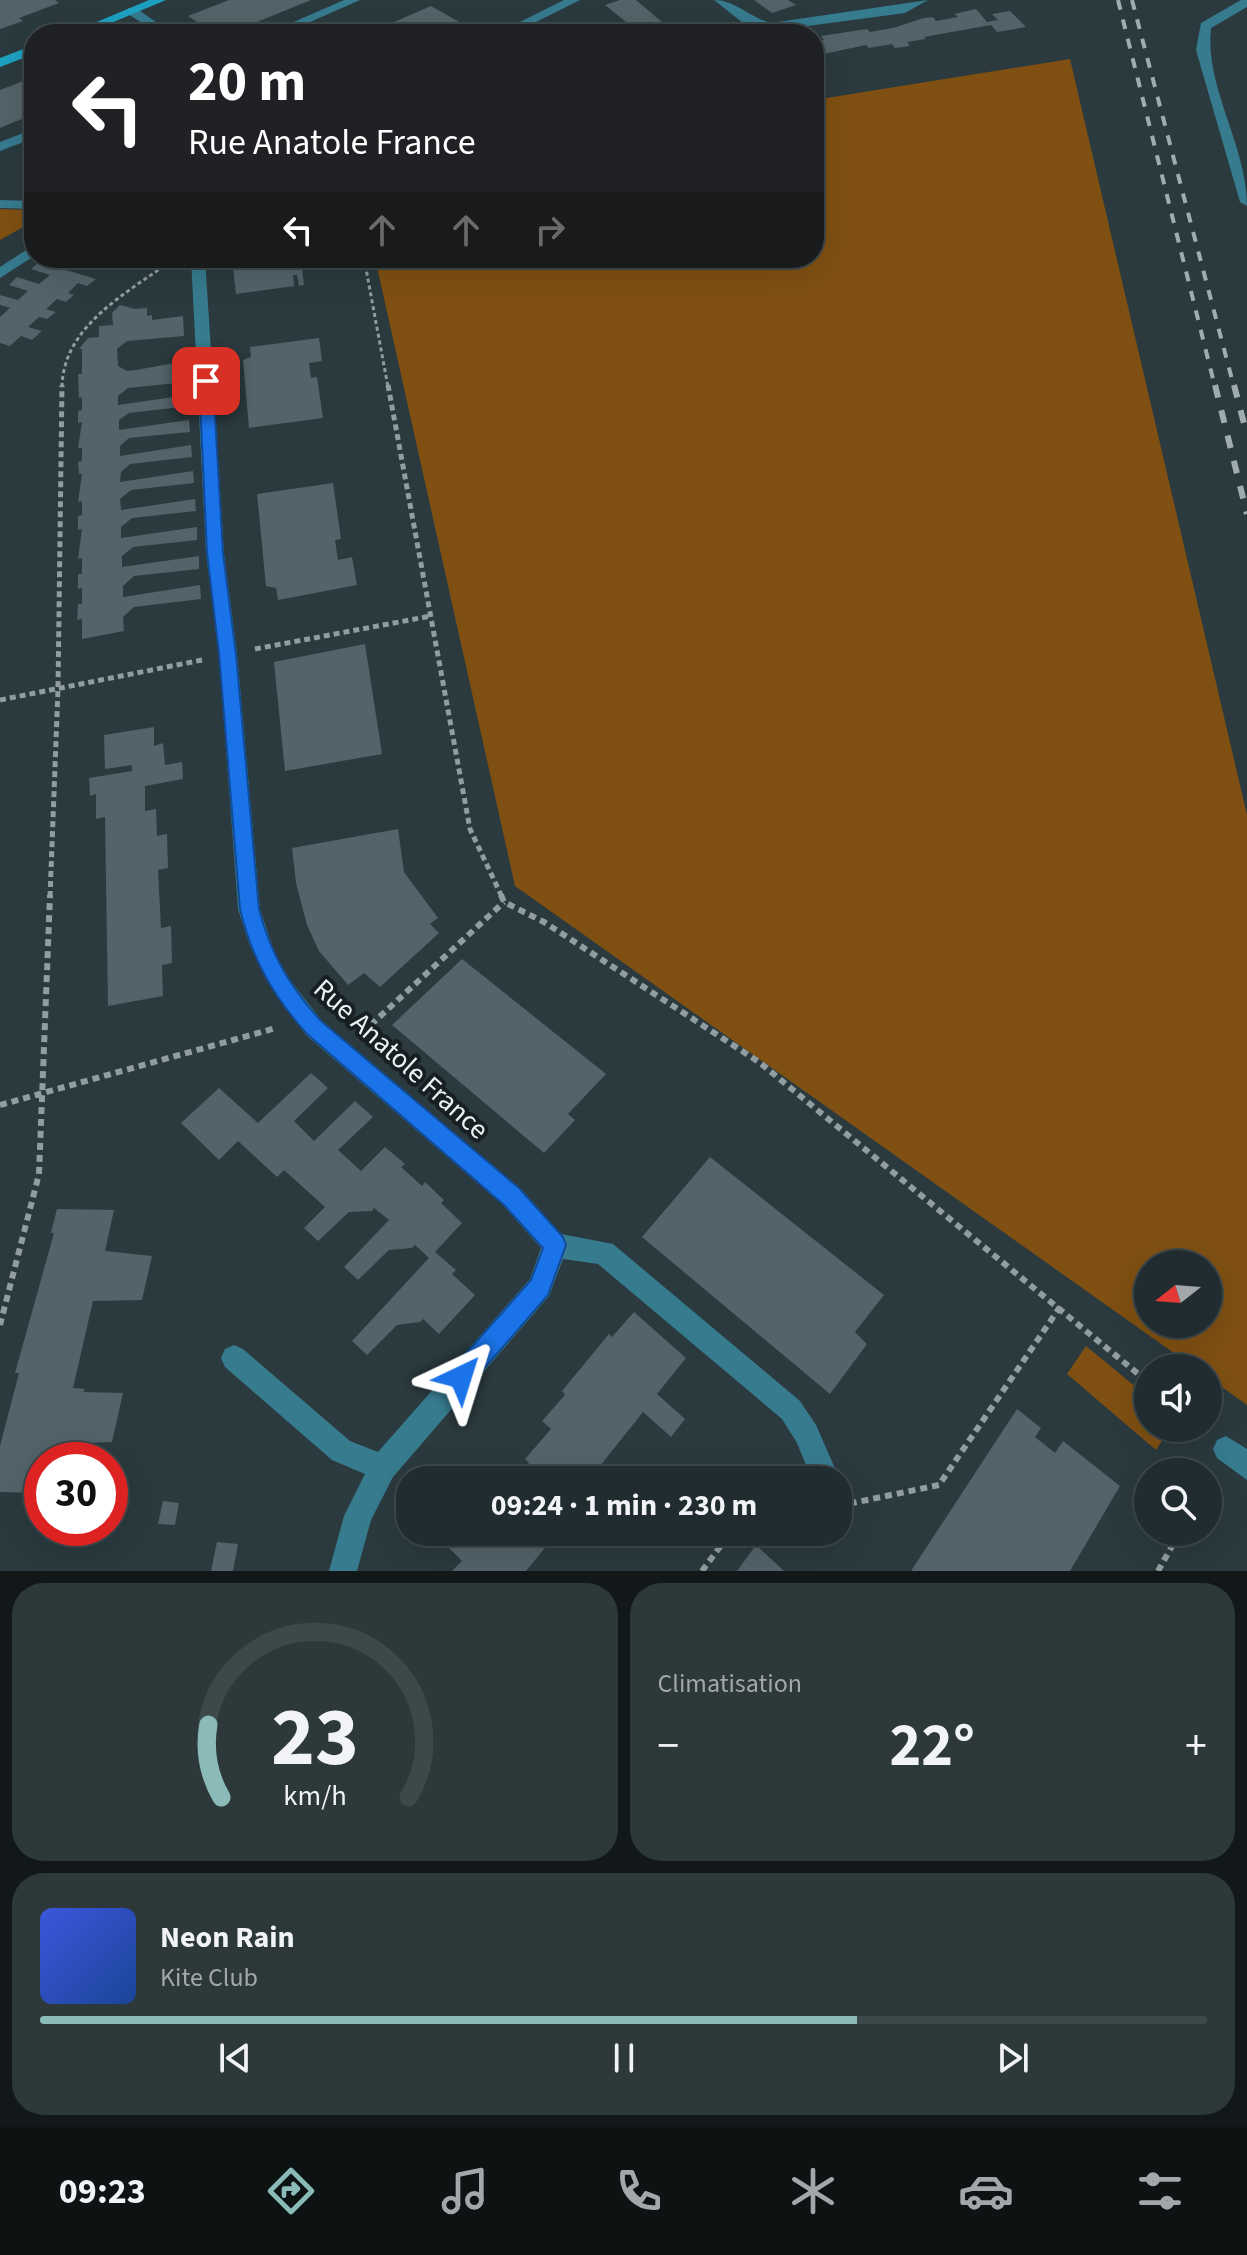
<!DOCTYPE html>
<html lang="fr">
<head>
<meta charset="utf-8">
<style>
  body { margin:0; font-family:"Source Sans 3",sans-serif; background:#2d383b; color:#f1f3f6; height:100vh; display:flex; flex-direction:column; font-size:30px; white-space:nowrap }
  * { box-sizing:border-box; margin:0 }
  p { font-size:26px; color:#a2a7aa }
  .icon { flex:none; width:44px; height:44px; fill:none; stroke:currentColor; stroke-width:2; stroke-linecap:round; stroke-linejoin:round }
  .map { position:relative; height:1571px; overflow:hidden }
  .panel { display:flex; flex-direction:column; gap:12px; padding:12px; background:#12181a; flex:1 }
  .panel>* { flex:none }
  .banner { position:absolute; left:24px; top:24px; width:800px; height:244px; border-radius:32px; box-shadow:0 8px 32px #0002,0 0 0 2px #3d484b; background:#202124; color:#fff; overflow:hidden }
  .needle { width:52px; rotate:253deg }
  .tools { position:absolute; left:1134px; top:1250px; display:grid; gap:16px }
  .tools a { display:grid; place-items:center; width:88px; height:88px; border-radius:50%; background:#202c2f; box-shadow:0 8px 32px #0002,0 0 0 2px #3d484b; font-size:40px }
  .speed { position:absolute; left:24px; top:1442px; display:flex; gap:16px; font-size:40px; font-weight:700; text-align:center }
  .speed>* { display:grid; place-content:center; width:104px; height:104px; border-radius:50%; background:#202c2f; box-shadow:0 8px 32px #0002,0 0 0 2px #3d484b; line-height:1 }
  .speed .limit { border:12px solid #d22; background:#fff; color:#111 }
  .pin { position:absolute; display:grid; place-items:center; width:68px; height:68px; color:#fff; margin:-34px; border-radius:16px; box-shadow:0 4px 12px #0006 }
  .me { position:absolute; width:88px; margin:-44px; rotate:41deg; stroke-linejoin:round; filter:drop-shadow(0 0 6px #0008) }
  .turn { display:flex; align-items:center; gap:28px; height:168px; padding:0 32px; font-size:36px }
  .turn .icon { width:104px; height:104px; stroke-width:2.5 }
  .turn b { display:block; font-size:56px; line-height:68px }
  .lanes { display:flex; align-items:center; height:76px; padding:0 32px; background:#0003; justify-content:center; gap:40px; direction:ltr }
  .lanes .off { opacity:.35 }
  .big { font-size:60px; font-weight:700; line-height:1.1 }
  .panel .card { flex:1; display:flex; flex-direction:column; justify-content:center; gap:12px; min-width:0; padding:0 28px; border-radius:32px; background:#2d383b }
  .panel .dial { align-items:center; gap:0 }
  .dial svg { height:208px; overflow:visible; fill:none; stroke:#3d484b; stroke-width:7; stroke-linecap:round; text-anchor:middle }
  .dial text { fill:#f1f3f6; stroke:none }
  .song { display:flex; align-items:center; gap:24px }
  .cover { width:96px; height:96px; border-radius:12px; background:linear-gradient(135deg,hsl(230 70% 55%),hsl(220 70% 35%)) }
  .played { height:8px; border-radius:4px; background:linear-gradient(90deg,#8bbbb9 70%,#3d484b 70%) }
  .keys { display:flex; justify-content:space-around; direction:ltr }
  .heat { display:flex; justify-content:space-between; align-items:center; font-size:44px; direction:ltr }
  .panel .tiles { flex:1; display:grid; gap:12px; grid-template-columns:1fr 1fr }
  .card:last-child { grid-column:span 2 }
  .trip { position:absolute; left:396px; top:1466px; width:456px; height:80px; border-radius:32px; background:#202c2f; box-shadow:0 8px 32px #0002,0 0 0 2px #3d484b; font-weight:700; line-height:80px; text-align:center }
  .tabs { display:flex; height:128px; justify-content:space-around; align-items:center; background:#0d1213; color:#a2a7aa }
  .tabs .icon { width:56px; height:56px }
  .tabs .selected { color:#8bbbb9 }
  .tabs b { font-size:36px; color:#f1f3f6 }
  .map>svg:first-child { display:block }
</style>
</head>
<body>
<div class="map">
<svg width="1247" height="1571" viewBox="0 0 1247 1571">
  <rect width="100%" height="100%" fill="#2a3a3f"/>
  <path fill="#7f5012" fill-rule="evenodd" d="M1070 59 1247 815V1405L1208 1377V1368H1195L515 886 375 258H814V100ZM1148 1264H1208V1324H1148Z
    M0 209 34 210V221L0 240Z
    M1086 1346 1148 1397V1428H1170L1156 1450 1067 1374Z"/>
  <path fill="#526369" d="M0 0H55L59 3 19 18 23 21 0 29Z
    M229 0H311L228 34H216L188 16Z
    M620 0H636L676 34H641L605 5Z
    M754 0H788L796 5 772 13Z
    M431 6 468 27 453 34H366Z
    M976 9 987 22 998 20 992 14 1010 11 1026 27 997 32 991 25 924 37 926 39 907 42 910 46 895 48 892 44 869 48 866 45 814 56V42L824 40 821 36 867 29 870 32 893 28 924 18 933 17 936 21 958 17 954 14Z
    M713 24 720 29 706 34 693 30Z
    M34 77V114L0 128V90Z
    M82 258H132L118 265 111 261 97 268Z
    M232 258H301L304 285 299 286 297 275H293L294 286 236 294Z
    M39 262 96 279 87 286 78 283 68 293 74 295 66 302 57 299 46 309 56 312 47 319 39 317 28 327 42 331 32 340 21 336 10 346 0 343V317L10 308 0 305V295L18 300 28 291 9 285 17 277 39 284 50 275 31 269Z
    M120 305 135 309 147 308V316L152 315V320L183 316 184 336 127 341 117 349 118 366 127 371 136 370 186 361 187 382 128 388 118 396V405L188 395 189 406 129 413 119 420V430L189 420 190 432 129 438 120 446V456L191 445 192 457 130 464 121 472 120 482 193 471 194 483 131 490 120 499 121 510 195 499 196 511 132 518 121 527V538L197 527V540L133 547 122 556V567L199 556V569L134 576 123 586V597L200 585 201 599 134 607 123 617 124 631 82 639V619L77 620 78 604H82V588L78 589V574H82V558L78 559 82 529 78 530V516L82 515V501L78 502 82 474H79L78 462 82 461V448H78L82 422 78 423V411L82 410V397L79 398 78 374H82V349H79L88 338 99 337V326L113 325 112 313Z
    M319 338 322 361 309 363 311 378 317 377 323 418 249 428 243 360 251 357 250 347Z
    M333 483 341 539 335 540 338 560 352 557 357 585 278 600 276 588 266 586 257 494Z
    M365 644 382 754 285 771 274 662Z
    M154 727V746L163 743 165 765 182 762 183 779 145 786V811L156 809 157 836 167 834 168 868 158 870 161 928 171 926 172 963 162 965 163 996 108 1006 105 817 96 819V794L90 796 89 778 132 771V765L105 769 104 735Z
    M398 829 404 872 438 918 430 924 439 933 380 987 364 973 348 985 319 951 307 925 296 883 292 848Z
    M462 959 606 1074 568 1114 575 1120 544 1153 392 1025Z
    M311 1073 328 1088 294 1121 314 1141 355 1101 373 1117 338 1150 361 1171 385 1147 405 1164 401 1167 422 1186 425 1182 444 1200 441 1203 462 1223 435 1252 456 1270 452 1274 475 1295 439 1334 423 1319 420 1322 397 1325 367 1355 352 1341 429 1258 415 1245 412 1248 389 1250 358 1280 344 1267 389 1220 374 1208 372 1211 349 1212 318 1241 304 1228 325 1207 284 1170 277 1177 238 1141 219 1160 181 1123 219 1088 258 1123Z
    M710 1157 884 1295 855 1332 867 1344 830 1394 642 1237Z
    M57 1209 114 1210 105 1251 152 1256 142 1300 93 1301 73 1388 85 1389 83 1392 123 1393 112 1442 60 1444 56 1460H42V1493L0 1492V1446L19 1373H15L54 1233H51Z
    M634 1312 686 1358 657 1394 685 1419 671 1437 643 1412 596 1471 606 1480H515L529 1463 525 1459 551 1429 542 1421 565 1395 562 1391 609 1334 612 1337Z
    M1017 1409 1041 1428 1035 1437 1055 1453 1063 1441 1120 1486 1070 1571H911Z
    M163 1501 179 1503 175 1525 158 1524Z
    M455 1532H569L559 1544 553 1538 526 1571H452L462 1561 445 1544Z
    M217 1542 238 1544 233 1571H211Z
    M756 1545 784 1571H737Z"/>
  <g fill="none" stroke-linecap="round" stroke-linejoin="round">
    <path stroke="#909da1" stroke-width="3" stroke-dasharray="4 3" stroke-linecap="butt" d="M364 258 388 387
      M62 387C63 326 127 293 171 261"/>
    <path stroke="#909da1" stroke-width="5" stroke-dasharray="6 4" stroke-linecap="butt" d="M388 385 470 829 502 897
      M255 649 431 616
      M0 700 202 660
      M50 897 58 689 62 385"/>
    <path stroke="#909da1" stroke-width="6" stroke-dasharray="7 5" stroke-linecap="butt" d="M501 895 504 902 544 922 759 1062 1148 1382
      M362 1033 504 902
      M0 1105 276 1028
      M0 1325 39 1174 50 895
      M838 1506 939 1485 1060 1307
      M702 1571 731 1532
      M1158 1571 1180 1532"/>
    <path fill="#377b8f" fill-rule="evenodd" d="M1241 0H1247V7L1211 28C1204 86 1247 145 1247 206L1240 202 1196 50 1201 23Z"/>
    <path fill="#377b8f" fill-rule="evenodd" d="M344 0H360L283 34H266Z
      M564 0H580L512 34H496Z
      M714 0C735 0 749 17 771 23L928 0 905 13 770 31 743 23Z
      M128 8H136L173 34H159L128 14Z
      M34 129V138L0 151V142Z
      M0 200 34 201V209L0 208Z
      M34 245V256L0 278V267Z
      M191 258H205L224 553 237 654 260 909 275 954 290 980 322 1021 521 1189 561 1234 613 1244 800 1401 816 1425 840 1480 838 1484V1480H812L797 1443 782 1419 598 1264 563 1259 549 1296 393 1477 371 1520 357 1571H329L344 1516 365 1474 332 1460 225 1367 221 1358 225 1349 234 1345 243 1349 350 1441 378 1452 530 1279 541 1248 503 1205 306 1035 266 979 249 943 238 909 219 654 206 553Z
      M1226 1436 1247 1449V1480L1217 1458 1213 1449 1217 1440Z"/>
    <path fill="#1ea1c1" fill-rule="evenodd" d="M149 0H166L85 34H68Z
      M34 45V54L0 67V58Z"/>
    <path stroke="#a0adb0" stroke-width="4" stroke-dasharray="10 10" stroke-linecap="butt" d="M1118 0 1215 387
      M1132 0 1234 387"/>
    <path stroke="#a0adb0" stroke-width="6" stroke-dasharray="13 13" stroke-linecap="butt" d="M1215 385 1247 514
      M1234 385 1247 435"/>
  </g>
  <path fill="#1a73e8" stroke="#114b97" stroke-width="2" d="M206 376 213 381 223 553 236 654 259 909C271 955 290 987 321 1021L520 1189 563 1237 566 1245 548 1295 470 1385 461 1389 453 1385 450 1377 453 1368 531 1280 543 1248 504 1205 307 1034C273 996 252 959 240 909L219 654 207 553 199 381Z"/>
  <g text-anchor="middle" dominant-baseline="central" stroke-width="8" stroke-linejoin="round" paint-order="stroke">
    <g font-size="28" fill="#e9f3f6" stroke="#181f22">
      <text transform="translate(401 1059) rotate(42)">Rue Anatole France</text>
    </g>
  </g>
</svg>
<div class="tools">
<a><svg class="needle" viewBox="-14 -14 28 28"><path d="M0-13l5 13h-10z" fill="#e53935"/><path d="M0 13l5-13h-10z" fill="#a2a7aa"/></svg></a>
<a><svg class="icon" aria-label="sound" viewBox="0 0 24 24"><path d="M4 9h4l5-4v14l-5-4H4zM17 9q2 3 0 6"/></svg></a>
<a><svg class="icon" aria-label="search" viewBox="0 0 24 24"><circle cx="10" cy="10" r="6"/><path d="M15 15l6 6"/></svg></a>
</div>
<div class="speed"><div class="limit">30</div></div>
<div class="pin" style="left:206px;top:381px;background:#d93025"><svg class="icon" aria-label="arrive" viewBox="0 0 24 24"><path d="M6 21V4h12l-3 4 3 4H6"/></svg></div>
<svg class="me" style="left:461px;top:1377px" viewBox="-20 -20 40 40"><path d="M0-17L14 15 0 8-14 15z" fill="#1a73e8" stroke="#fff" stroke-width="4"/></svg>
<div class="trip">09:24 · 1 min · 230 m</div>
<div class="banner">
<div class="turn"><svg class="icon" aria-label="left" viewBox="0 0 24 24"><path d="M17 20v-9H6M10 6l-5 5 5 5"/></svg><div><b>20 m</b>Rue Anatole France</div></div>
<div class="lanes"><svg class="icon" aria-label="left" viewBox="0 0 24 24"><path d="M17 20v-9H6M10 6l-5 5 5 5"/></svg><svg class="icon off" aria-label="ahead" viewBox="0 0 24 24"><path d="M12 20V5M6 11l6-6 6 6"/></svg><svg class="icon off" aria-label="ahead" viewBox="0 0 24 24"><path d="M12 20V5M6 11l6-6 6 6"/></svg><svg class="icon off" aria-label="right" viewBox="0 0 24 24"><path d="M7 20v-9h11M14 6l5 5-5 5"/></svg></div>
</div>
</div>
<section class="panel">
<div class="tiles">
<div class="card dial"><svg viewBox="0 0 100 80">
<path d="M14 69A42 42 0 1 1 86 69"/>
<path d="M14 69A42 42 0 0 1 9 41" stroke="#8bbbb9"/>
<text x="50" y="56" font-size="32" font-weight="700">23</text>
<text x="50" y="72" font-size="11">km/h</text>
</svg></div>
<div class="card"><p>Climatisation</p>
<div class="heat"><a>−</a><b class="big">22°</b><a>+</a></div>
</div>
<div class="card">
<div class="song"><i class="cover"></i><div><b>Neon Rain</b><p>Kite Club</p></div></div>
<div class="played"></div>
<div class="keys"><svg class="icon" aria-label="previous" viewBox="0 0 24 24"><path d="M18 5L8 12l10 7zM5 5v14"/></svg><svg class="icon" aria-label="pause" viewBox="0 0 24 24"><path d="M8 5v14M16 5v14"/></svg><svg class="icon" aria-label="next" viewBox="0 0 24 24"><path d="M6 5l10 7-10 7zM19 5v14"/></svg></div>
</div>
</div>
</section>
<nav class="tabs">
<b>09:23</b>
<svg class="icon selected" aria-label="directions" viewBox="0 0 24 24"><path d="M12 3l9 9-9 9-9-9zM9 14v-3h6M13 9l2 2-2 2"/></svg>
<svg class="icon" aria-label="music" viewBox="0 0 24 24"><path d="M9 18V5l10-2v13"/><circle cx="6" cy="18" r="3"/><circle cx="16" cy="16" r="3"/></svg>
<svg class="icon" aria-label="phone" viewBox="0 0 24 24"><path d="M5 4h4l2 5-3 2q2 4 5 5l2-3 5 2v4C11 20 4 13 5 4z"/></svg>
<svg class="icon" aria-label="climate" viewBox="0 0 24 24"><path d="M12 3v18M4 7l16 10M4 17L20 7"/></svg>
<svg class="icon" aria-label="car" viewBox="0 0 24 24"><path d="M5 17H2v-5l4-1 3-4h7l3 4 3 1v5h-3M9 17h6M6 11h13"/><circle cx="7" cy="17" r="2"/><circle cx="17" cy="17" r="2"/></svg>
<svg class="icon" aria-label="filters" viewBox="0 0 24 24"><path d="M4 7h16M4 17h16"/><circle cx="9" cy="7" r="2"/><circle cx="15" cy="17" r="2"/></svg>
</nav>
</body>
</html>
